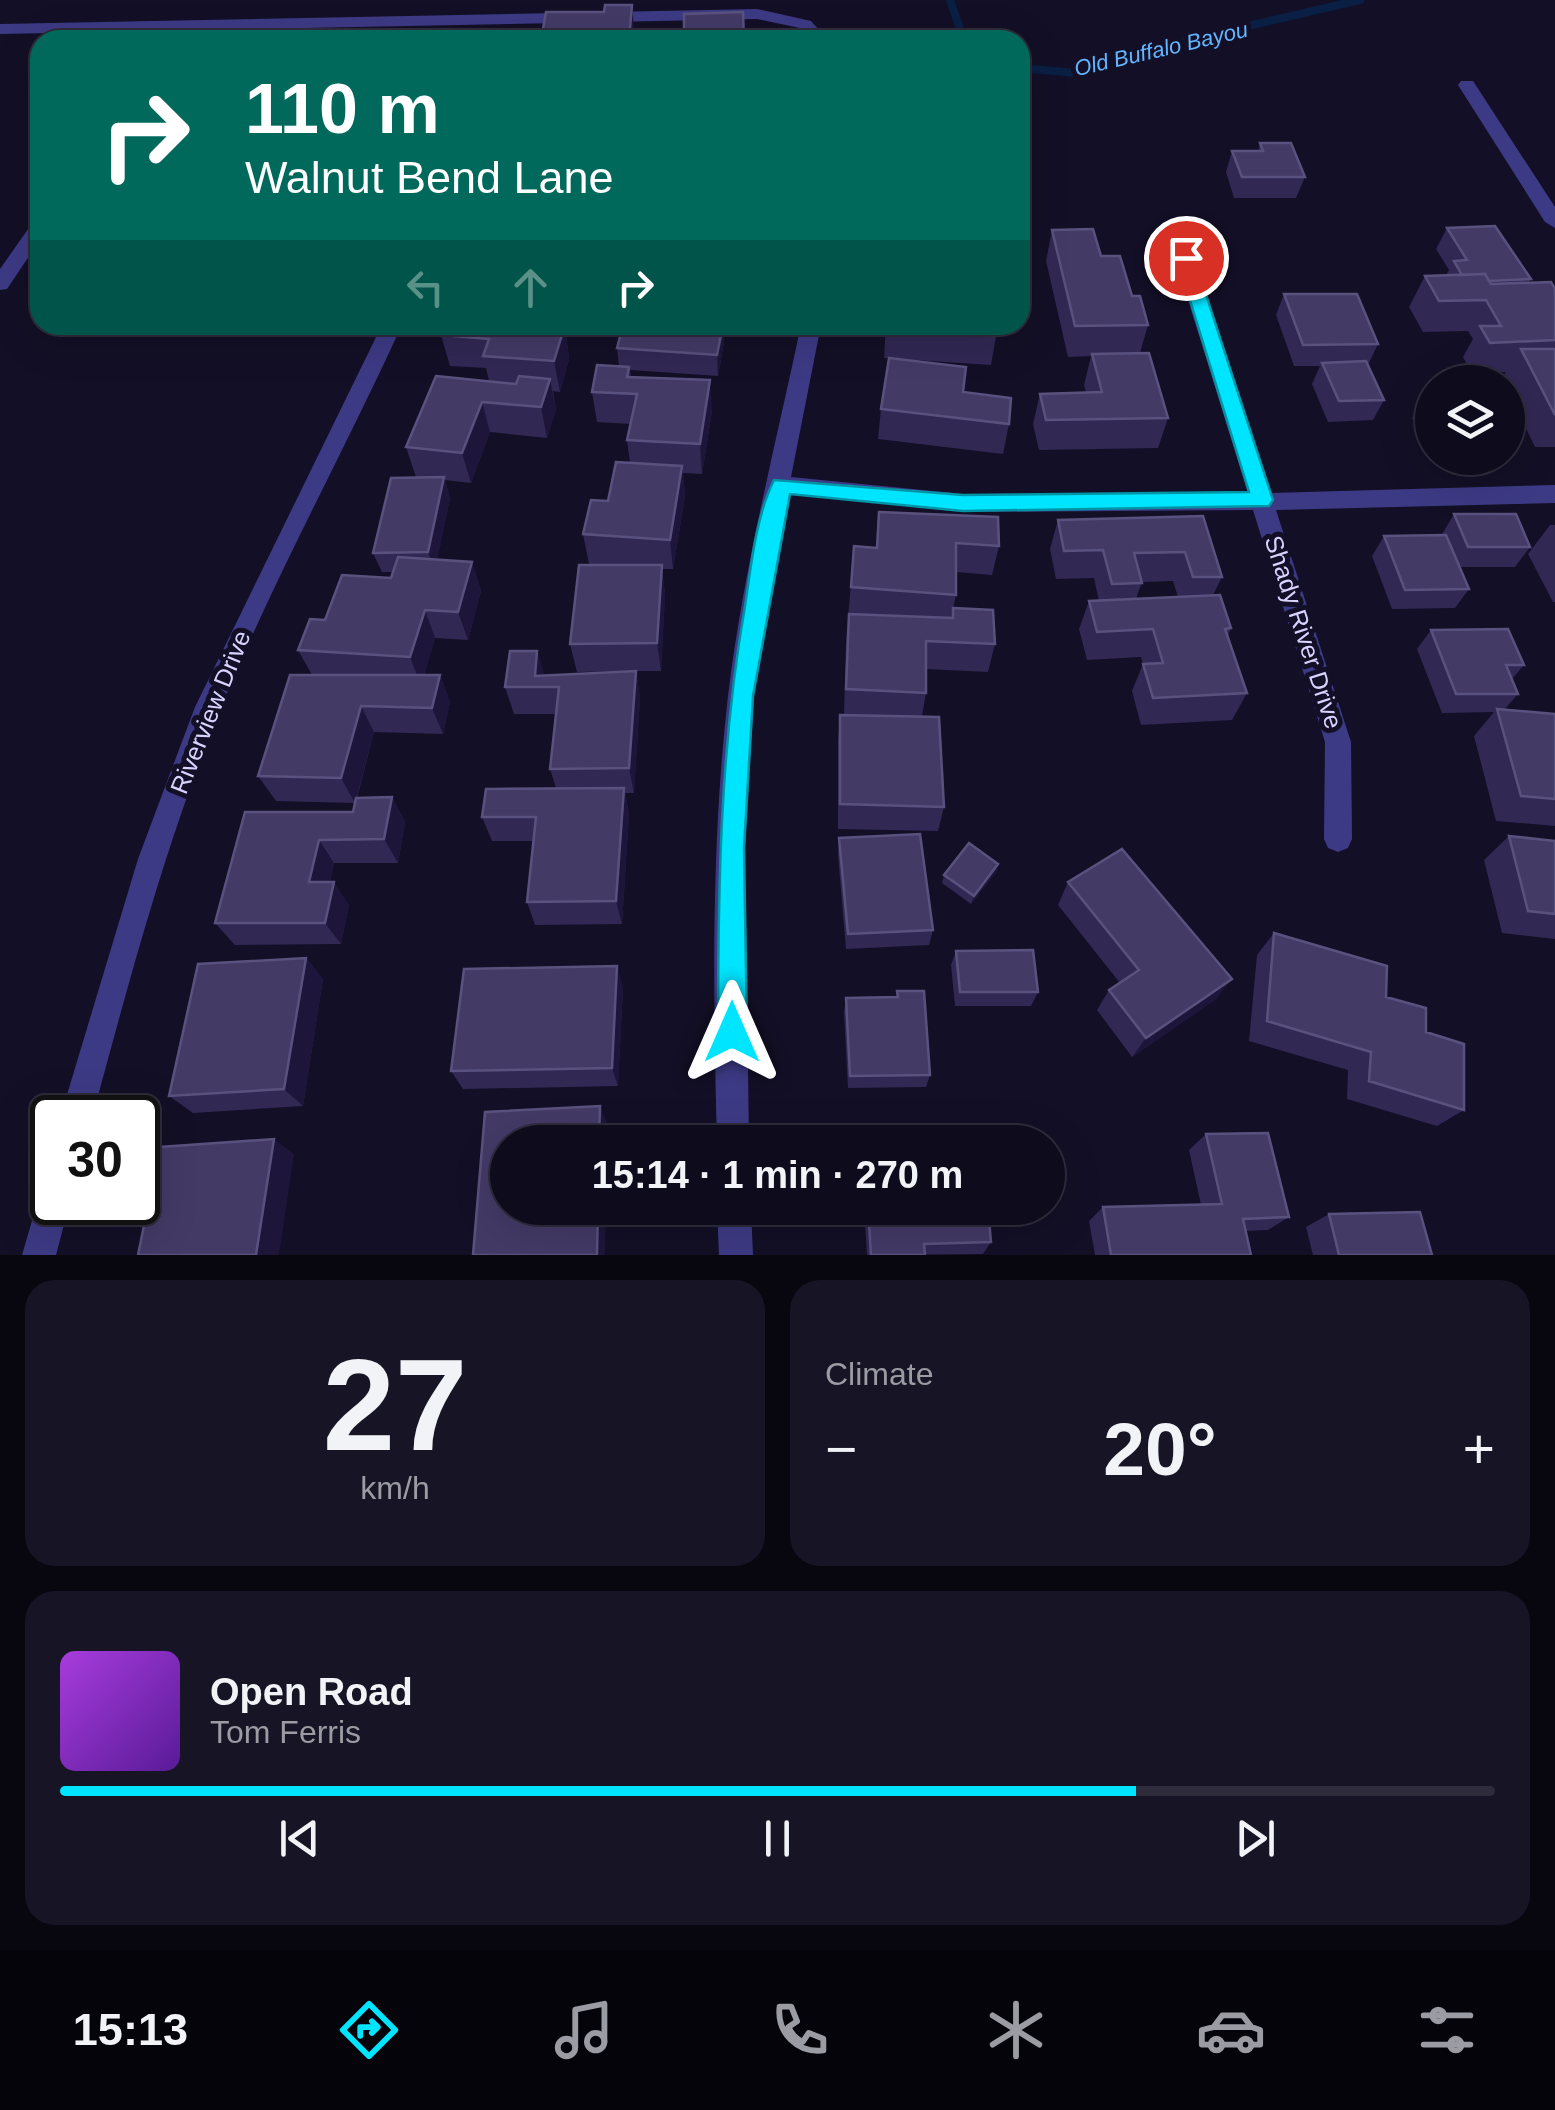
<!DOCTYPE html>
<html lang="en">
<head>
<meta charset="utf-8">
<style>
  body { margin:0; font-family:Arial,sans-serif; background:#171425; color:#f1f3f6; height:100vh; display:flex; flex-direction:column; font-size:38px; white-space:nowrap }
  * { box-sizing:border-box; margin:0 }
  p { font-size:32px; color:#9b9ba3 }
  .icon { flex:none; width:55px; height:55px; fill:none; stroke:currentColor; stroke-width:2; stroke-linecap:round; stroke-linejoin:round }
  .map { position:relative; height:1255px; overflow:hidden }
  .details { display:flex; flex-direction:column; gap:25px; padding:25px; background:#08060f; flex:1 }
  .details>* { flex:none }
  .guide { position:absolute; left:30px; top:30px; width:1000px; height:305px; border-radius:30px; box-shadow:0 10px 40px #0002,0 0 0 2px #2e2b3b; background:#00695c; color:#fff; overflow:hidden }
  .buttons { position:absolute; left:1415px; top:365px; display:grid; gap:20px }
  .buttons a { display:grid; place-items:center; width:110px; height:110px; border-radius:50%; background:#0e0b1c; box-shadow:0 10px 40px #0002,0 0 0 2px #2e2b3b; font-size:50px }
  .speed { position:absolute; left:30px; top:1095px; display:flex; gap:20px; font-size:50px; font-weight:700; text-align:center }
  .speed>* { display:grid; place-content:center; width:130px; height:130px; border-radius:50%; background:#0e0b1c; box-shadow:0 10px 40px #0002,0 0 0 2px #2e2b3b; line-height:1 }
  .speed .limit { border:5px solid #111; border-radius:15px; background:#fff; color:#111 }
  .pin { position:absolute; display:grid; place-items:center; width:85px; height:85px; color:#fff; margin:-42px; border:5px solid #fff; border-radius:50%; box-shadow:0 2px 10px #0007 }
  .me { position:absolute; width:110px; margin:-55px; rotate:0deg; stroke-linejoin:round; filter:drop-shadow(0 0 8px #0008) }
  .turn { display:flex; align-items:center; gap:35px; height:210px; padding:0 50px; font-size:45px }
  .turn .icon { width:130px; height:130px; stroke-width:2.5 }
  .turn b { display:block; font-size:70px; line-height:85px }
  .lanes { display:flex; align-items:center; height:95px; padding:0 50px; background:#0003; justify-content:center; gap:50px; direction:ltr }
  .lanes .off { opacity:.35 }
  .big { font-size:75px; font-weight:600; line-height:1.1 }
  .details .widget { flex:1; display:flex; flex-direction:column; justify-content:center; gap:15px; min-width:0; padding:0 35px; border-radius:30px; background:#171425 }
  .details .dial { align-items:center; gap:0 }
  .dial b { font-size:130px; line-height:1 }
  .song { display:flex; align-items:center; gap:30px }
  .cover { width:120px; height:120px; border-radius:15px; background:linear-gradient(135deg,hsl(280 70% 55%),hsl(270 70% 35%)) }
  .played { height:10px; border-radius:5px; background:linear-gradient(90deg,#00e5ff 75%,#2e2b3b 75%) }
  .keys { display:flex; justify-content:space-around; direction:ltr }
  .heat { display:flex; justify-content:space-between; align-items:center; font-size:55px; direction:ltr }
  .details .tiles { flex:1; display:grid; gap:25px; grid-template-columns:1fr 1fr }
  .widget:last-child { grid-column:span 2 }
  .trip { position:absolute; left:490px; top:1125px; width:575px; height:100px; border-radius:50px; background:#0e0b1c; box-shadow:0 10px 40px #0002,0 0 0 2px #2e2b3b; font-weight:600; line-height:100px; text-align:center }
  .tab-bar { display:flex; height:160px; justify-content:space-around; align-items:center; background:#06040b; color:#9b9ba3 }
  .tab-bar .icon { width:70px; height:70px }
  .tab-bar .on { color:#00e5ff }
  .tab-bar b { font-size:45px; color:#f1f3f6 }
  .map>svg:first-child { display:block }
</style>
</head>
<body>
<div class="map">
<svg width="1555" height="1255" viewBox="0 0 1555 1255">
  <rect width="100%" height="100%" fill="#130f26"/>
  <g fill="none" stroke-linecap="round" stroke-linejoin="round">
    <path stroke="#0a1f44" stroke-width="8" d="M950 0 964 40
      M1020 68 1076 73 1143 57 1188 40 1360 0"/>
    <path fill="#3d3a85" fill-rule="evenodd" d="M757 9 811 21 828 40H811L800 28 757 19 0 34V24Z
      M1461 81H1473L1555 207V228L1545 222 1458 85Z
      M40 220V240L7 289 0 290V269L33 222Z
      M1185 252 1195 258 1271 493 1555 485V503L1276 510 1351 742 1352 839 1348 848 1338 852 1328 848 1324 839 1325 742 1253 510 963 512 788 494 754 696 745 848 749 1142H717C713 995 711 843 728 696 743 571 775 448 801 325H821L791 477 963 494 1248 493 1175 258Z
      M382 325H402C344 452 276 574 223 703 167 837 130 978 92 1118H60L138 859 195 707Z
      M52 1186V1202H70L56 1255H22L41 1190Z
      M717 1208H751L753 1255H719Z"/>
  </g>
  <path fill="#312854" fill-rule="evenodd" d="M1260 143 1305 177 1296 198H1234L1226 172 1232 151H1258Z
    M1447 228 1531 279 1528 283 1555 289V447H1535L1508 392V382H1503L1501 380 1506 372 1472 374 1463 357 1473 339 1468 331 1423 332 1409 307 1425 276 1446 275 1449 270 1436 249Z
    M1052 230 1101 256 1132 296 1148 325 1140 353 1168 418 1158 448 1039 450 1033 424 1040 394 1086 393 1084 385 1091 356 1068 357 1046 261Z
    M1284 294 1378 344 1368 365 1384 400 1373 420 1328 422 1312 384 1320 366H1294L1276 315Z
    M445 325H565L569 359 560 392 553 391 556 410 547 438 490 432 471 483 445 480 450 498 437 560 472 562 481 591 468 640 435 638 424 675H440L450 702 443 734 374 732 357 798 392 797 405 822 398 863H334L330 882 349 905 341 944 235 945 215 923 353 812 355 803 276 801 258 776 312 675 298 650 325 620 391 578 392 572H382L373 553 416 477 406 447 489 381 486 368 450 366 441 335Z
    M623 325H724V342L718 376 630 370 631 377 712 411 702 474 683 473 685 496 673 569H662L665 594 661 671H636L640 698 634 793H625L629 813 622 924 535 925 527 902 534 841H492L482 817 556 788 550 769 556 714H514L505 687 537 651 544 675 622 671 577 672 570 644 609 565 589 564 583 534 608 501 630 463 627 440 631 424 597 422 592 392 619 366 617 348Z
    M886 325H1015L1013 332 997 331 991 365 884 358Z
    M963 392 1009 424 1003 454 878 439 881 409Z
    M1432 406V448H1427L1412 418 1418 407Z
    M1508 406 1521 433 1514 444H1508Z
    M879 512 999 546 992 575 956 572V595L953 608 995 644 988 672 926 669V693L922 716 944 807 938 831 838 829V741L840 715H844L846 642 854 546 876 548Z
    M1454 514 1530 547 1515 567H1460L1469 589 1455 608 1392 609 1372 556 1384 536H1441Z
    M1203 516 1222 577 1213 595 1231 628 1228 636 1247 693 1232 720 1141 725 1132 691 1143 664 1141 657 1087 660 1079 629 1089 601H1099L1094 578 1056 579 1050 549 1058 520ZM1173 581 1178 597 1136 599 1142 582Z
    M1550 525H1555V602H1553L1528 554Z
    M1431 630 1524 665 1512 679 1518 694 1504 710 1555 714V826L1496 821 1474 736 1494 712 1442 713 1417 649Z
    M1509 836 1555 840V939L1502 933 1484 860Z
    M839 838 933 930 929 945 846 949 838 855Z
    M998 864 996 872 971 904 942 883 944 875Z
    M1068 882 1216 999 1132 1057 1097 1010 1109 990 1120 983 1058 905Z
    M1274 933 1386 997 1426 1032 1464 1110 1437 1126 1347 1099 1348 1070 1249 1041 1257 955Z
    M956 951 1038 992 1031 1006H955L951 965Z
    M306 958 323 979 303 1106 193 1113 169 1096Z
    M623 987 618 1086 463 1089 451 1071Z
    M897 991 930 1075 926 1087 848 1088 844 1012 846 998 896 997Z
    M1206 1134 1289 1217 1268 1230 1246 1231 1251 1255H1095L1089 1221 1103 1207 1201 1205 1189 1150Z
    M864 1208H988L991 1242 983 1254 867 1255Z
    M1329 1214 1432 1255H1313L1306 1227Z"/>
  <path fill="#1d163a" d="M632 5 635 40H629Z
    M552 325H565L569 359 560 392 554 361Z
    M723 325 724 342 718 376 717 355Z
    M550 379 556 410 547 438 541 407Z
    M710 380 712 411 702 474 700 444Z
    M482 402 490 432 471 483 462 453Z
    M682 466 685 496 673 569 670 540Z
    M444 477 450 498 435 572 428 552Z
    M472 562 481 591 468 640 458 612Z
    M662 565 665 594 661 671 657 643Z
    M425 610 435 638 421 685 410 657Z
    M537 651 545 678 535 676Z
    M636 671 640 698 634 793 629 768Z
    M440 675 450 702 443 734 432 708Z
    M361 706 374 732 355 803 341 778Z
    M624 788 629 813 622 924 616 901Z
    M392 797 405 822 398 863 384 839Z
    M319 840 334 863 325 905 309 882Z
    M998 864 996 872 971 904 974 896Z
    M334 882 349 905 341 944 325 923Z
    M306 958 323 979 303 1106 284 1089Z
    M617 966 623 987 618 1086 612 1068Z
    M1232 979 1216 999 1132 1057 1146 1038Z
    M600 1106 607 1123V1142H599Z
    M274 1139 294 1154 279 1255H256Z
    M598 1208H606L605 1255H597Z"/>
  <path fill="#433a66" stroke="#5a527e" stroke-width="2.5" d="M605 5H632L629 40H541L546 12H604Z
    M743 12 744 40H711V38L684 39V14Z
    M1260 143H1291L1305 177H1242L1232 151H1263Z
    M1495 226 1531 279 1489 281 1485 274 1462 275 1454 261 1467 260 1447 228Z
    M1093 229 1101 256H1120L1132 296H1140L1148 325 1075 326 1052 230Z
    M1485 274 1491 284 1551 282 1555 289V340L1490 343 1480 326H1501L1486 300 1439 301 1425 276Z
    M1284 294H1357L1378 344 1303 345Z
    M445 325H552V327L564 328 554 361 483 356 489 339 441 335Z
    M623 325H723L717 355 617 348Z
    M887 325H997V334L886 327Z
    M1521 349H1555V415Z
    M1149 353 1168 418 1046 420 1040 394 1102 392 1092 354Z
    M889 358 966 367 963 392 1011 398 1009 424 881 409Z
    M1366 361 1384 400 1339 401 1322 363Z
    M597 365 629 367 627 377 710 380 700 444 627 440 637 394 592 392Z
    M436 376 516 384 519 376 550 379 541 407 482 402 462 453 406 447Z
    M1432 406V436L1418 407Z
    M1508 406 1521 433 1508 434Z
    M616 462 682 466 670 540 583 534 591 500 608 501Z
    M444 477 428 552 373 553 391 478Z
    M879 512 998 517 999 546 956 543V595L851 587 854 546 877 548Z
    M1454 514H1516L1530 547H1468Z
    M1203 516 1222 577H1193L1185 552 1134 553 1142 583 1112 584 1103 550 1064 551 1058 520Z
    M1446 535 1469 589 1405 590 1384 536Z
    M398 557 472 562 458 612 425 610 410 657 298 650 310 619 325 620 342 575 391 578Z
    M579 565H662L657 643 570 644Z
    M1220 595 1231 628 1225 629 1247 693 1153 698 1143 664 1163 663 1153 629 1097 632 1089 601Z
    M953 608 993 610 995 644 926 641V693L846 689 849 614 953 618Z
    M1508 629 1524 665H1506L1518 694H1456L1431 630Z
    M510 651H537L535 676 636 671 629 768 550 769 559 687H505Z
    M290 675H440L432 708 361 706 341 778 258 776Z
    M1497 709 1555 714V799L1521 796Z
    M840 715 939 717 944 807 840 804Z
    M624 788 616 901 527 902 536 817H482L486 789Z
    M392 797 384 839 319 840 309 882H334L325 923H215L245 812H353L356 798Z
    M920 834 933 930 848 934 839 838Z
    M1509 836 1555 841V914L1528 911Z
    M969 843 998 864 974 896 944 875Z
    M1122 849 1232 979 1146 1038 1109 990 1139 970 1068 882Z
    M1274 933 1387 966 1386 997 1426 1008V1032L1464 1044V1110L1369 1081 1371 1052 1267 1021Z
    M1033 950 1038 992H960L956 951Z
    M306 958 284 1089 169 1096 198 964Z
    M617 966 612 1068 451 1071 464 969Z
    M897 991H924L930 1075 850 1076 846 998 898 997Z
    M600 1106 599 1142H508V1208H598L597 1255H473L485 1112Z
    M1268 1133 1289 1217 1243 1219 1251 1255H1111L1103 1207 1222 1204 1206 1134Z
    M955 1137 956 1142H864V1139Z
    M274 1139 256 1255H138L160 1147Z
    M868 1208H988L991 1242 924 1244 925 1255H871Z
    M1420 1212 1432 1255H1339L1329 1214Z"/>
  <path fill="#00e5ff" stroke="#0095a6" stroke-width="2.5" d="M1186 253 1194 258 1273 500 1269 506 963 511 790 494 753 696 744 848 747 1032 742 1042 732 1046 723 1042 718 1032C718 888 720 748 745 606 751 566 756 516 774 480L963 495 1249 492 1177 258Z"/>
  <g text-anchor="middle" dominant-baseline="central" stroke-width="10" stroke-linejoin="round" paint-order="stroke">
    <g font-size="22" font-style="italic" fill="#62b6ff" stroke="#130f26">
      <text transform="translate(1161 49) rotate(-13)">Old Buffalo Bayou</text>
    </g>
    <g font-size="25" fill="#d9d4ff" stroke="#130f26">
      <text transform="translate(1304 632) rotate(72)">Shady River Drive</text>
      <text transform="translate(210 712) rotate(-68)">Riverview Drive</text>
    </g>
  </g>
</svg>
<div class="buttons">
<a><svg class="icon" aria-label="layers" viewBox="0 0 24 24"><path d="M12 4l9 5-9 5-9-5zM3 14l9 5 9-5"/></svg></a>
</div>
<div class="speed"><div class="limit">30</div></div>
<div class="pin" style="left:1186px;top:258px;background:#d93025"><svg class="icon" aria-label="arrive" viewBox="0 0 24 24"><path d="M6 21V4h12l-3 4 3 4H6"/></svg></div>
<svg class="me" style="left:732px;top:1032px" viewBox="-20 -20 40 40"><path d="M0-17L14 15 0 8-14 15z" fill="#00e5ff" stroke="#fff" stroke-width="4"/></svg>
<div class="trip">15:14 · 1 min · 270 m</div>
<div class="guide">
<div class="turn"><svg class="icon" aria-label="right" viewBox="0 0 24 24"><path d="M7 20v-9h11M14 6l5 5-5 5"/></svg><div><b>110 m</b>Walnut Bend Lane</div></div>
<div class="lanes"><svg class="icon off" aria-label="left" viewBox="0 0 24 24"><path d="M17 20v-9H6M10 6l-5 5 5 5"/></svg><svg class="icon off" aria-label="ahead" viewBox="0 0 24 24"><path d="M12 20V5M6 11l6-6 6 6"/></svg><svg class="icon" aria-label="right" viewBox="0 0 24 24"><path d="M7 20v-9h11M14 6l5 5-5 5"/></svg></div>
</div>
</div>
<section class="details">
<div class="tiles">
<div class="widget dial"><b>27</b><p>km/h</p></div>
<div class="widget"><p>Climate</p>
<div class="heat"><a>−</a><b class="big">20°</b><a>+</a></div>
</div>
<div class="widget">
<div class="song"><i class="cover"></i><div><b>Open Road</b><p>Tom Ferris</p></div></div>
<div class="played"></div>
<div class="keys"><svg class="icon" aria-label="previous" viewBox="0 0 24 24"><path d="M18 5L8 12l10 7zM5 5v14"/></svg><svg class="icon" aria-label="pause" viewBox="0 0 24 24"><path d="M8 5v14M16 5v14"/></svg><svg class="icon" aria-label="next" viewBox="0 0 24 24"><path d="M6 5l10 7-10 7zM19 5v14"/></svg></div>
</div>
</div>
</section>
<nav class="tab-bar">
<b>15:13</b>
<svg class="icon on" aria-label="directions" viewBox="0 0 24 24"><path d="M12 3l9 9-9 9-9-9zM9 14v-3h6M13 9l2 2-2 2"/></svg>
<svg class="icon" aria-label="music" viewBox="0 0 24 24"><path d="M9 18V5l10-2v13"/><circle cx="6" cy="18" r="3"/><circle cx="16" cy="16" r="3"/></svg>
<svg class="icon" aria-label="phone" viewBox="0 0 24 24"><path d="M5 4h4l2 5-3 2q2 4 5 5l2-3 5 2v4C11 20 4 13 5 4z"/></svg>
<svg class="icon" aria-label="climate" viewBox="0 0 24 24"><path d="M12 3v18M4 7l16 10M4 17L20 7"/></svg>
<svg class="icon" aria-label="car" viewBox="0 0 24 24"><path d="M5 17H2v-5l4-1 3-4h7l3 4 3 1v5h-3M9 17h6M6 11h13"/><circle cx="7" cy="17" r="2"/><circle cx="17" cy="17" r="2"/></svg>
<svg class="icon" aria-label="filters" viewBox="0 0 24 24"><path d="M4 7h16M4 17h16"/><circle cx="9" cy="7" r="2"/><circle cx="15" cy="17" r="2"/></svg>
</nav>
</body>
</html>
